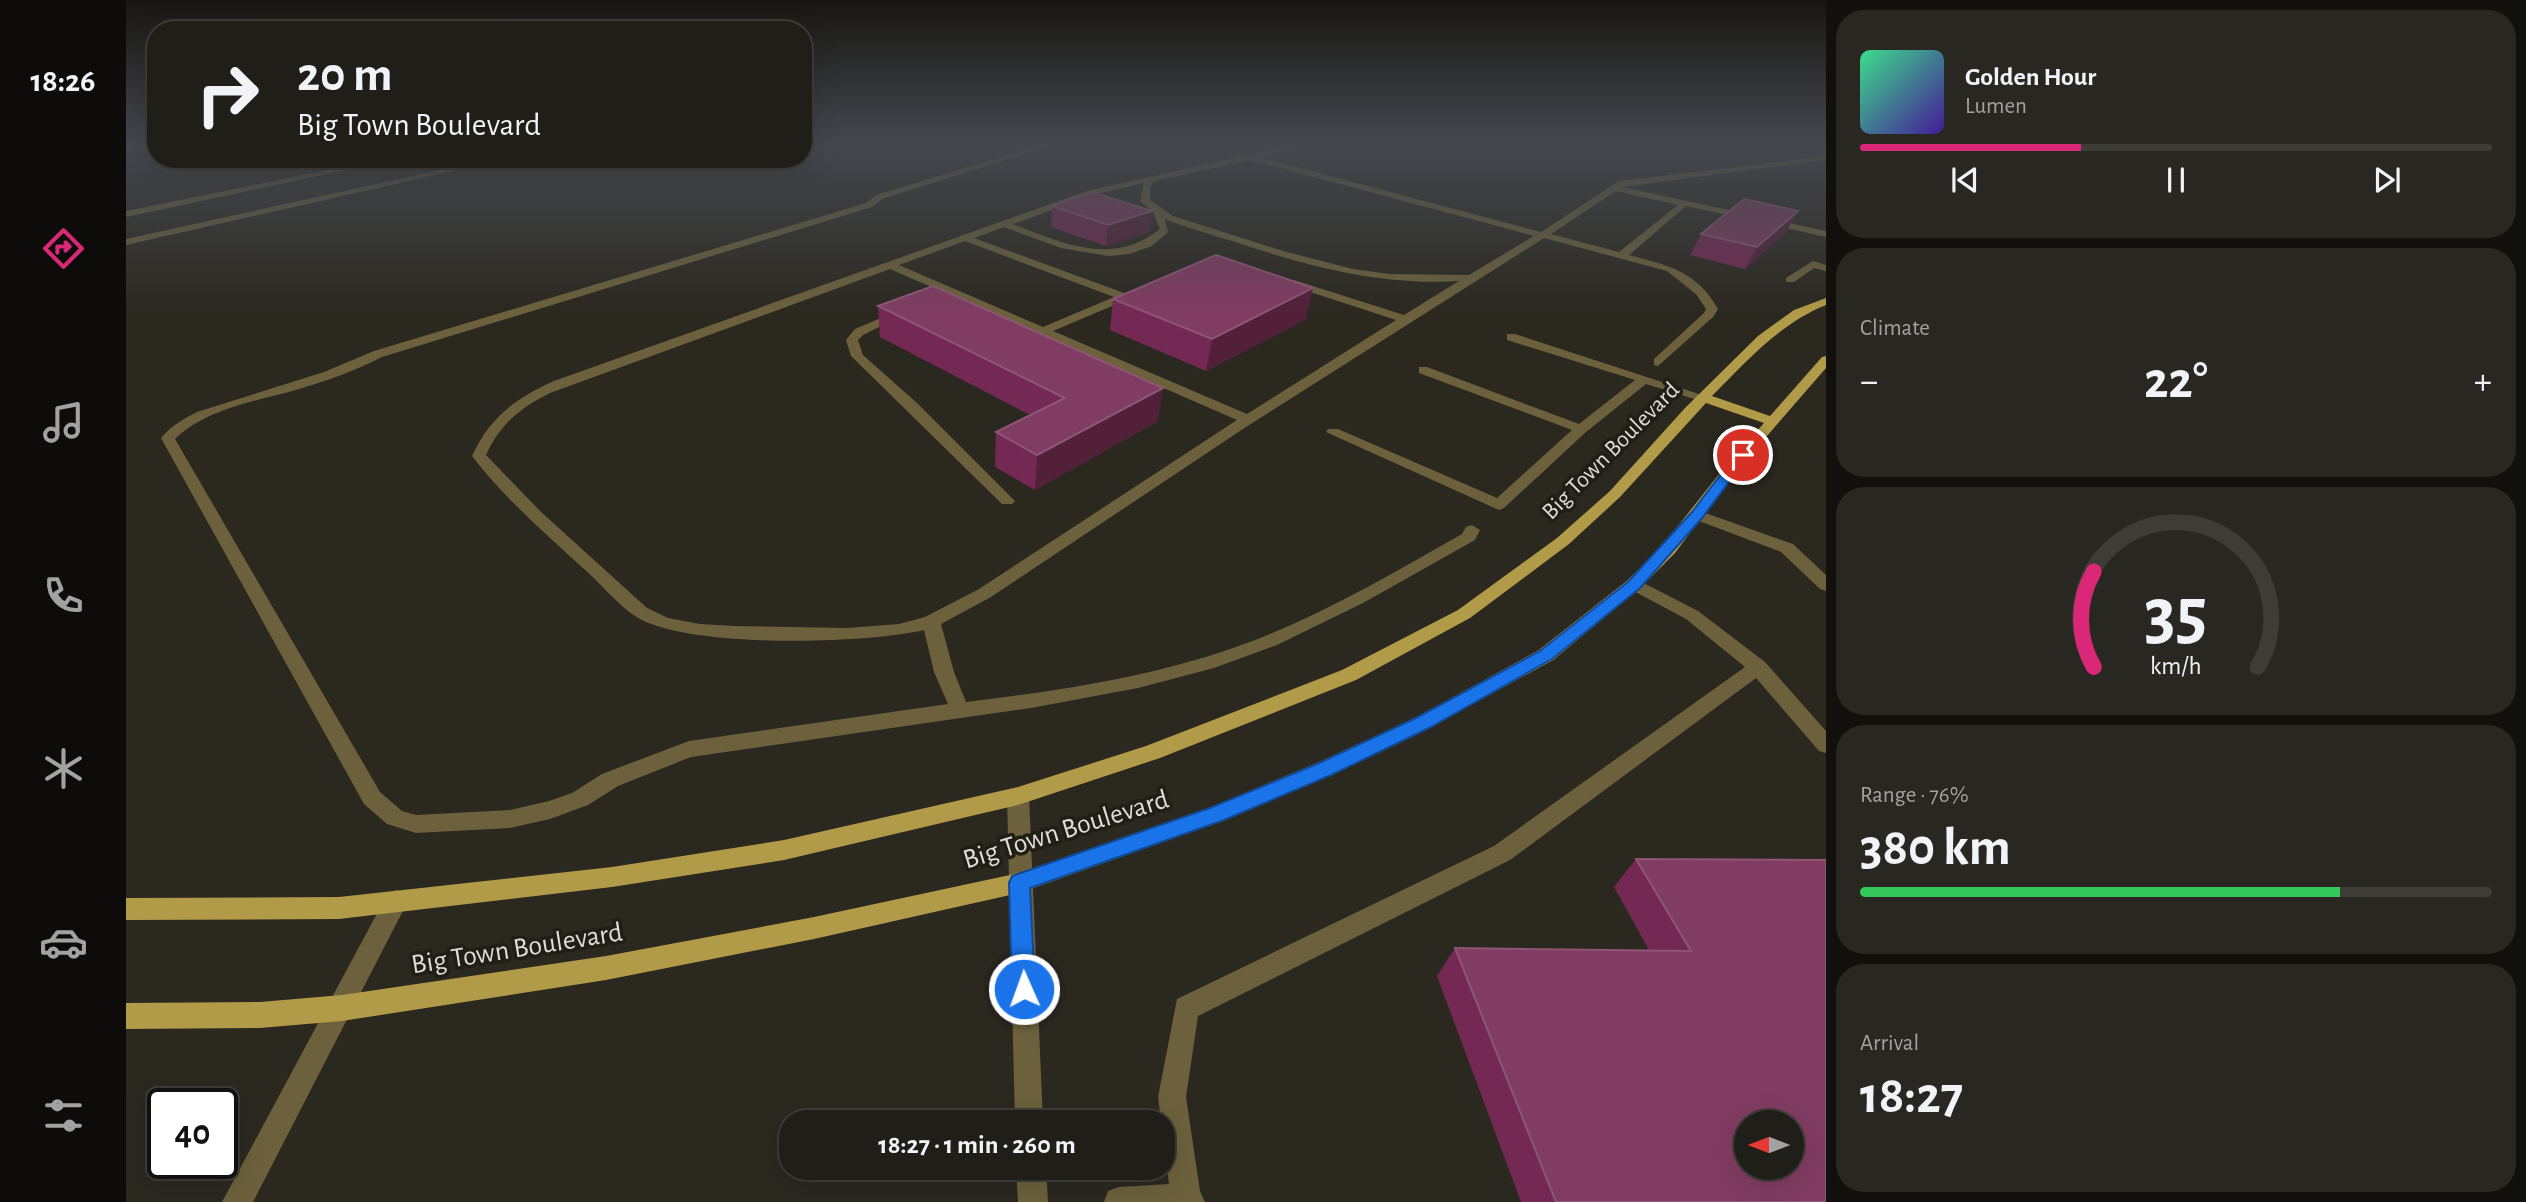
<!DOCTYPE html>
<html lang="en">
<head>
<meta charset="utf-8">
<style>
  body { margin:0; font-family:"Alegreya Sans",sans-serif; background:#282721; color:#f1f3f6; height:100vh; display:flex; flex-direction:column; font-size:26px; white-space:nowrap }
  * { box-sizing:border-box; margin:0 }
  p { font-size:23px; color:#a2a2a2 }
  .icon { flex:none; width:38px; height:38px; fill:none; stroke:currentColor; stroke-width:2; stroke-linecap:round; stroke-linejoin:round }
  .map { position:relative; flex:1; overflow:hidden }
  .drawer { display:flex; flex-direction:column; gap:10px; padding:10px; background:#12100d; width:700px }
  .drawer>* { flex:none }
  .banner { position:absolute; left:21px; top:21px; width:665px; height:147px; border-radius:28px; box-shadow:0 7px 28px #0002,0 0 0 2px #3d3c37; background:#201e18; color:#f1f3f6; overflow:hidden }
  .needle { width:46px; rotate:270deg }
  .controls { position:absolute; left:1608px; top:1110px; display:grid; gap:14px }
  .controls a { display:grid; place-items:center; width:70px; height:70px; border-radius:50%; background:#201e18; box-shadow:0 7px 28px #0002,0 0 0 2px #3d3c37; font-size:35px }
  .speed { position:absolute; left:21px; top:1088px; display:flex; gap:14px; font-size:35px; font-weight:700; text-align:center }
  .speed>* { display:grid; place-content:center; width:91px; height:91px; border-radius:50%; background:#201e18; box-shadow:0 7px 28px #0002,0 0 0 2px #3d3c37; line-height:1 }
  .speed .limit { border:4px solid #111; border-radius:10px; background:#fff; color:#111 }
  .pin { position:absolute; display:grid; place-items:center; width:60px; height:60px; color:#fff; margin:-30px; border:4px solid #fff; border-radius:50%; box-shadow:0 2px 7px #0007 }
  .me { position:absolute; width:77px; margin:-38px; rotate:358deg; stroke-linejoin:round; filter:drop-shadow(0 0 5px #0008) }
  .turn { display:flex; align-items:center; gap:24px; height:147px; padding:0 35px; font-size:32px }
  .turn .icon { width:91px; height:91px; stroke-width:2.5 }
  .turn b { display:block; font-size:49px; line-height:60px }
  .big { font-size:52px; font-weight:600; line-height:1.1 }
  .drawer .tile { flex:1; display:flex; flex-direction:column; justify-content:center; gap:10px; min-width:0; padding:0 24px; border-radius:28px; background:#282721 }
  .drawer .dial { align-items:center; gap:0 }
  .dial svg { height:182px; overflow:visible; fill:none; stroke:#3d3c37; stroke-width:7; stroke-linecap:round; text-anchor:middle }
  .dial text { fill:#f1f3f6; stroke:none }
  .song { display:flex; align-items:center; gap:21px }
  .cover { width:84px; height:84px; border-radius:10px; background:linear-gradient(135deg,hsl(150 70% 55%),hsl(260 70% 35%)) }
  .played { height:7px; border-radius:4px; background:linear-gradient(90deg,#db2777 35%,#3d3c37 35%) }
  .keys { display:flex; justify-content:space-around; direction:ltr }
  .heat { display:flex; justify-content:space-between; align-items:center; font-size:38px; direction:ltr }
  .charge { height:10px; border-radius:5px; background:linear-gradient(90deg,#34c759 76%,#3d3c37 0) }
  .trip { position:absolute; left:653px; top:1110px; width:396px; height:70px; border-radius:28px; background:#201e18; box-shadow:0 7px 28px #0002,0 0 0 2px #3d3c37; font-weight:600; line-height:70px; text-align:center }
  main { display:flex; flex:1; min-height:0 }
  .tabs { display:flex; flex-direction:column; width:126px; justify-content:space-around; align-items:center; background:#0d0c0a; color:#a2a2a2 }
  .tabs .icon { width:49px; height:49px }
  .tabs .on { color:#db2777 }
  .tabs b { font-size:32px; color:#f1f3f6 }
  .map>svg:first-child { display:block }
</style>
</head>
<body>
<main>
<nav class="tabs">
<b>18:26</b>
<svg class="icon on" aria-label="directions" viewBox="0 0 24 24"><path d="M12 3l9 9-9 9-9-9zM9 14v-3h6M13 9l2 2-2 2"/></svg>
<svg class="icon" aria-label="music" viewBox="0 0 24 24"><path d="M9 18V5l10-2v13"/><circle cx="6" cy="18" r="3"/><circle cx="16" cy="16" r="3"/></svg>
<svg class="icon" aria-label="phone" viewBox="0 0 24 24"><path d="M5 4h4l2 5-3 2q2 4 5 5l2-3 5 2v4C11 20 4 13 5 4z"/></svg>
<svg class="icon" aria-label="climate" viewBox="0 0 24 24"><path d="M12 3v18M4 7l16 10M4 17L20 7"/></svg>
<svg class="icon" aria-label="car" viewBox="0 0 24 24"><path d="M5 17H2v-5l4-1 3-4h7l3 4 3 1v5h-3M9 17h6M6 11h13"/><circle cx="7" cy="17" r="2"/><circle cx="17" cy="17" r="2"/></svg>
<svg class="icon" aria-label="filters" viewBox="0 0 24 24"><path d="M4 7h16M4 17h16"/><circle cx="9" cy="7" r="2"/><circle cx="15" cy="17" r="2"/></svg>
</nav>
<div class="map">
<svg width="1700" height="1202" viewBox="0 0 1700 1202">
  <rect width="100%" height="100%" fill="#2b2820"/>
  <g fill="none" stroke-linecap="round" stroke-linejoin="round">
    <path fill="#6c613c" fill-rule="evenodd" d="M20 144H30V147L0 152V148Z
      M917 144H930L756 199 746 207 256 357C229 371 200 381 170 390 130 401 80 409 49 439L254 792 276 811 290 815 384 810 423 801 446 793 476 774 563 741 822 704 808 672 798 630C740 644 558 649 509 616 491 604 475 584 458 569 420 534 378 498 346 456 364 417 390 398 428 381L961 191 1169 144H1184L1133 157 1415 232 1493 181 1700 156V160L1496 187 1700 231V237L1560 206 1503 255C1541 265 1571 271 1592 309L1587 317 1532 366 1528 365V359L1578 313 1580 309 1570 294 1541 271 1418 238 1117 429 865 597 815 624 828 672 840 702C930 691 1021 678 1107 648 1188 620 1262 576 1336 534L1340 527 1346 525 1354 530 1349 540 1237 603 1151 645 1088 668 1012 688 905 708 565 757 492 786 462 805 424 819 384 828 290 833 261 824 238 804 35 438C45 426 57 419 71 412L198 372 248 351 740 203 750 195ZM1124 160 1408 236 1343 275 1264 274 1227 269 1157 251 1047 216 1024 200V187L1029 181ZM1018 183 1014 201 1027 212 1034 229C988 267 936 243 887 224L967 195ZM1490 191 1552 205 1493 252 1425 234ZM1039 219C1061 228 1084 234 1106 241 1181 266 1254 286 1333 281L1278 315 1168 280H1160V284L1270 320 1121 414 927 331 1012 295V291L998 293 848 238 878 227 935 248 983 256 1003 254 1026 246 1042 232ZM839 241 988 297 917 327 773 265ZM764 269 1111 420 853 589 799 617 773 624 721 628 608 626 574 624 542 618 521 608 414 511 360 455C374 424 394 408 424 393Z
      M255 159H272L0 217V211Z
      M364 159H380L0 245V239Z
      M1687 261 1700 265V271L1688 268 1668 282H1660V278Z
      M769 312 779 314 737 335 732 340 737 355 791 403 889 501 886 504H876L725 356 720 340 729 329Z
      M1381 334H1389L1585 398 1578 402 1520 384 1460 432 1378 508 1373 510 1200 432 1202 429H1212L1371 498 1446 430 1293 373V367H1301L1453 424 1509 380 1381 340Z
      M1571 510 1667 544 1700 575V591L1694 589 1655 552 1565 518 1563 515Z
      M1508 578 1572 611 1639 662 1700 731V753L1693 751 1630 678 1384 860 1072 1016 1060 1097 1074 1191 1079 1202H978L982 1191 993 1187 1043 1184 1032 1097 1051 999 1368 846 1619 667 1560 619 1502 588 1499 584Z
      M892 787 900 790 903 796 917 1122H889L881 796 884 790Z
      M270 890 278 893 282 901 127 1202H96L262 893Z
      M890 1167H920L922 1202H892Z"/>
    <path fill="#b19a48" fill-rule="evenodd" d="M1700 298V305C1653 324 1621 361 1586 396L1644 416 1696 357 1700 356V368L1607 475 1549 553 1514 588 1427 660 1303 728 1205 775 1099 820 893 893 688 939 480 980 216 1021 134 1028 0 1029V1003L134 1002 216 995 480 956 688 917 893 873 1083 808 1191 763 1289 718 1413 650 1502 580 1537 545 1597 469 1638 423 1580 403 1494 497 1443 544 1344 618 1230 680 1034 758 892 805 658 860 486 887 213 919 0 920V898L213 897 486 867 658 840 892 787 1020 746 1216 670 1332 610 1431 538 1484 491 1559 408 1632 336 1668 310Z"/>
  </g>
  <path fill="#742954" d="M926 206 1026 211 1023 232 980 246 925 227Z
    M1672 211 1660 232 1619 269 1564 255 1575 234Z
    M987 299 1180 319 1080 371 984 330Z
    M752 306 1032 421 909 490 869 467 870 432 904 415 754 337Z
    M1510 859 1700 860V1202H1395L1311 976 1329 948 1523 950 1488 887Z"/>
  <path fill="#522039" d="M1026 211 1023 232 980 246 982 225Z
    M1672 211 1660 232 1619 269 1631 247Z
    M1187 288 1180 319 1080 371 1086 339Z
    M1037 388 1032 421 909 490 911 455Z"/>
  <path fill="#803c62" stroke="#8e5575" stroke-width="2" fill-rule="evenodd" d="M966 192 1026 211 982 225 926 206Z
    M1618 199 1672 211 1631 247 1575 234Z
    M1090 255 1187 288 1086 339 987 299Z
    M807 286 1037 388 911 455 870 432 939 398 752 306Z
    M1510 859 1700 860V1202H1430L1329 948 1565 951ZM1620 1122H1666V1167H1620Z"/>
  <linearGradient id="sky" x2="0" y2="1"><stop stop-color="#181612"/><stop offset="0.46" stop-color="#44484e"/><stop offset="1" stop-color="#44484e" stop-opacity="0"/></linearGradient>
  <rect width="1700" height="313" fill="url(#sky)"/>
  <path fill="#1a73e8" stroke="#114b97" stroke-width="2" d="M1617 451 1623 455 1576 518 1514 588 1426 659 1303 728 1205 775 1098 820 904 888 909 989 906 997 898 1000 889 997 886 989 883 883 886 876 1084 808 1191 764 1290 718 1414 651 1503 581 1566 512 1612 452Z"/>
  <g text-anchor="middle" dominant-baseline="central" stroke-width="7" stroke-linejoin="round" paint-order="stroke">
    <g font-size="24" fill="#dfddd8" stroke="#211e16">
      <text transform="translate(1485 451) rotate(-45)">Big Town Boulevard</text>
    </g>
    <g font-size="28" fill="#dfddd8" stroke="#211e16">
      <text transform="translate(940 830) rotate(-17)">Big Town Boulevard</text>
      <text transform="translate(391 949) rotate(-9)">Big Town Boulevard</text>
    </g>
  </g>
</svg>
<div class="controls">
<a><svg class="needle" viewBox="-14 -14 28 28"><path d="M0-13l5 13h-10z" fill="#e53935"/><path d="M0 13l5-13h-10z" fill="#a2a2a2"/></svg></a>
</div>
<div class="speed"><div class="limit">40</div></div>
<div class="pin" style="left:1617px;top:455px;background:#d93025"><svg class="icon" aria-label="arrive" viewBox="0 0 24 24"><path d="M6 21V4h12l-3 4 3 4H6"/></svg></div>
<svg class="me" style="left:898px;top:989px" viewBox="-20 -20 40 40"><circle r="17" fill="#1a73e8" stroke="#fff" stroke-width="3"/><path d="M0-11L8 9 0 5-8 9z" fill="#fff"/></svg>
<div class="trip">18:27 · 1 min · 260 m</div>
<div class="banner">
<div class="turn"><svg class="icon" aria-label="right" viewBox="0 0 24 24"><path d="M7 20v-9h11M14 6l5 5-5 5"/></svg><div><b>20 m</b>Big Town Boulevard</div></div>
</div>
</div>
<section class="drawer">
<div class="tile">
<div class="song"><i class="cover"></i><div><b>Golden Hour</b><p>Lumen</p></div></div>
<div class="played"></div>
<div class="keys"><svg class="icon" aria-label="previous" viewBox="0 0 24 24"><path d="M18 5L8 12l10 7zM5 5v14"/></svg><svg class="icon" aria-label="pause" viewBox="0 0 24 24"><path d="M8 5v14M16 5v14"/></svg><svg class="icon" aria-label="next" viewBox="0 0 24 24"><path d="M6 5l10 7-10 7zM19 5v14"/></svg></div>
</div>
<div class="tile"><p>Climate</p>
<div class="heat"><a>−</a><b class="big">22°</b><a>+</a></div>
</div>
<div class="tile dial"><svg viewBox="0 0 100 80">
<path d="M14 69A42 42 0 1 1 86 69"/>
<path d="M14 69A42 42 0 0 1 14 27" stroke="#db2777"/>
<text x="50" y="56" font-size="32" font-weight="700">35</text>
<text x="50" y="72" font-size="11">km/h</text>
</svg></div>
<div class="tile"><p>Range · 76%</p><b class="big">380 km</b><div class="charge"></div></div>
<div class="tile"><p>Arrival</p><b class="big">18:27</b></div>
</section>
</main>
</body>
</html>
